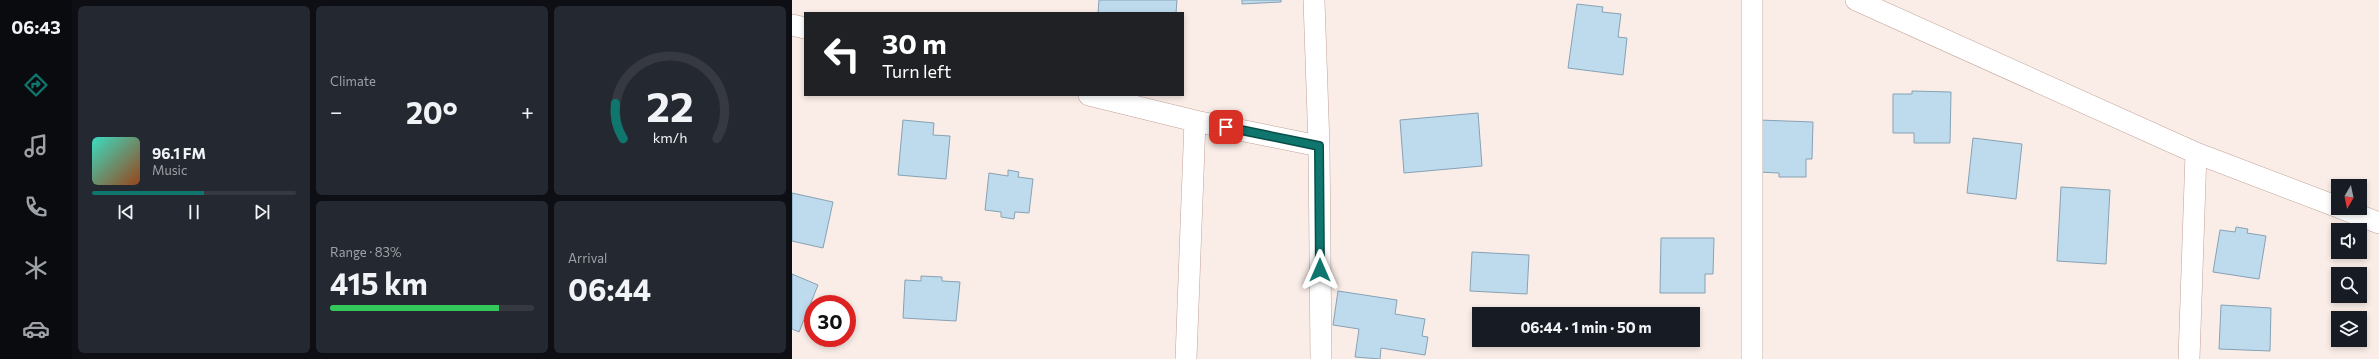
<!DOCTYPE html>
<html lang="en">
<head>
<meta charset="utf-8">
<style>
  body { margin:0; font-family:Commissioner,sans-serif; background:#242831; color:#f1f3f6; height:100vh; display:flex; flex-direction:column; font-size:15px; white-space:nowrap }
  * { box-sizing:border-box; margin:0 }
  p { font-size:13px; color:#9ea1a6 }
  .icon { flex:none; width:22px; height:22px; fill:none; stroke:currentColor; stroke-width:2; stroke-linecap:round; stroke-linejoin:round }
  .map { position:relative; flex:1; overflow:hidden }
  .details { display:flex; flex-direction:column; gap:6px; padding:6px; background:#0d0f14; width:720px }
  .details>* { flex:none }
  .hud { position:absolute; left:12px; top:12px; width:380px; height:84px; border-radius:0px; box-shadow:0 2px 6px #0003; background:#202124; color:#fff; overflow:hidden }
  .needle { width:26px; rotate:189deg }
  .fabs { position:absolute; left:1539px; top:179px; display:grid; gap:8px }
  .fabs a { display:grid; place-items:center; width:36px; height:36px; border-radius:0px; background:#171b24; box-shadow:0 2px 6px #0003; font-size:20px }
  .speed { position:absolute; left:12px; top:295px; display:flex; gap:8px; font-size:20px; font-weight:700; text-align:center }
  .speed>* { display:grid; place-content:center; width:52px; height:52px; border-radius:50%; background:#171b24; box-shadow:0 2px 6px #0003; line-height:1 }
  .speed .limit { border:6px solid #d22; background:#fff; color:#111 }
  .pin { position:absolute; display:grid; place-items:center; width:34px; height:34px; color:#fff; margin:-17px; border-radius:8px; box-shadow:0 2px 6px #0006 }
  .me { position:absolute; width:44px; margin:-22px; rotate:0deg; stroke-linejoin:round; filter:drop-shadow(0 0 3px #0008) }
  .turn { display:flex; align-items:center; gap:14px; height:84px; padding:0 12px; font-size:18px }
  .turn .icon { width:52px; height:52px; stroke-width:2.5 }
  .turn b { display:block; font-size:28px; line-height:34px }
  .big { font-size:30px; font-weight:700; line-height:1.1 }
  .details .card { flex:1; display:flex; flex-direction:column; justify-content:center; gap:6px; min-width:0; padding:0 14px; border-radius:6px; background:#242831 }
  .details .dial { align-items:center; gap:0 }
  .dial svg { height:104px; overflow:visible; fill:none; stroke:#363941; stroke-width:7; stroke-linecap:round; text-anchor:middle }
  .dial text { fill:#f1f3f6; stroke:none }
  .song { display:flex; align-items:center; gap:12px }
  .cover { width:48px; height:48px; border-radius:6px; background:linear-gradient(135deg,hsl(170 70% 55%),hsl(20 70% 35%)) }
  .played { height:4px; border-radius:2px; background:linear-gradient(90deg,#0f766e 55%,#363941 55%) }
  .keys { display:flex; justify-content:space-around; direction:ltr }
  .heat { display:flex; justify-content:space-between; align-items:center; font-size:22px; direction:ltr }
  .charge { height:6px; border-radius:3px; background:linear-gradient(90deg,#34c759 83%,#363941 0) }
  .details .tiles { flex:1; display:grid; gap:6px; grid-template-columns:repeat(3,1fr) }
  .card:first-child { grid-row:span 2 }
  .trip { position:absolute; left:680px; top:307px; width:228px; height:40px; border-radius:0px; background:#171b24; box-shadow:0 2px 6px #0003; font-weight:700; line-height:40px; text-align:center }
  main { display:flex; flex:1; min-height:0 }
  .dock { display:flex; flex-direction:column; width:72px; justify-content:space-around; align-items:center; background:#090b0e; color:#9ea1a6 }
  .dock .icon { width:28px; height:28px }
  .dock .active { color:#0f766e }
  .dock b { font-size:18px; color:#f1f3f6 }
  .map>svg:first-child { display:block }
</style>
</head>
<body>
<main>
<nav class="dock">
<b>06:43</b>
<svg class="icon active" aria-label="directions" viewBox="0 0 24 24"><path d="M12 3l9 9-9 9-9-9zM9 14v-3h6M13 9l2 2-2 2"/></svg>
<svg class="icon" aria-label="music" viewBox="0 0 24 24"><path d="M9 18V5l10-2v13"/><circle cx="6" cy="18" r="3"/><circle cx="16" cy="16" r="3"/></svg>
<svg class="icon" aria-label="phone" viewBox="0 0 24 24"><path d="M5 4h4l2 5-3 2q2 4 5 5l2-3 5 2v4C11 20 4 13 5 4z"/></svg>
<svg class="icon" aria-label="climate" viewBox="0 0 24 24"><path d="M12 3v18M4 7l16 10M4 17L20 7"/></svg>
<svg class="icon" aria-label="car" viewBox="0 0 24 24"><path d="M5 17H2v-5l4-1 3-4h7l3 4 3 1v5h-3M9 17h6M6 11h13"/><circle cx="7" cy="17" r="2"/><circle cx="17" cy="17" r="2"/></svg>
</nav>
<section class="details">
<div class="tiles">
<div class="card">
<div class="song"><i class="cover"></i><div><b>96.1 FM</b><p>Music</p></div></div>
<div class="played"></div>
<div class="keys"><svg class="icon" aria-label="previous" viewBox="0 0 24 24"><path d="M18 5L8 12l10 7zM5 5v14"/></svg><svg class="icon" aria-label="pause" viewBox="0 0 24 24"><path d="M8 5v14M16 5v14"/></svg><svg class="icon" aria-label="next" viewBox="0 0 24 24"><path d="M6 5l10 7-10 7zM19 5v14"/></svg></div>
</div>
<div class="card"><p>Climate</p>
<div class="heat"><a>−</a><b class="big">20°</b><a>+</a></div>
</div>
<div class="card dial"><svg viewBox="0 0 100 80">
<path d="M14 69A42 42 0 1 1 86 69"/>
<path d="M14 69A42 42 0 0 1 8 42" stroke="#0f766e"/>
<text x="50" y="56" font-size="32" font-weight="700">22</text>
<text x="50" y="72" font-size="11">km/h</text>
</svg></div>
<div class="card"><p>Range · 83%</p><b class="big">415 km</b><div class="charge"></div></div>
<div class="card"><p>Arrival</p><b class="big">06:44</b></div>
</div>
</section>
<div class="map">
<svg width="1587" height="359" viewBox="0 0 1587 359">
  <rect width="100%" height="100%" fill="#faede8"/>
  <path fill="#bedbee" stroke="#86a2b3" d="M307 0H385L384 13H306Z
    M450 0H489V2L450 4Z
    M785 4 811 7 810 12 829 14 826 37 835 38 831 75 776 68Z
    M1120 91 1159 92 1158 143H1122V133H1101V94H1120Z
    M686 113 690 166 612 173 608 120Z
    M111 120 142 123 141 135 158 136 154 179 106 175Z
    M967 120 1021 122 1020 159H1014V177H987V173L965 172Z
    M1181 138 1230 144 1224 199 1175 193Z
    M216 170 227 172 226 177 241 179 237 213 223 212 222 219 209 217V212L193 210 197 173 216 176Z
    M1269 187 1318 190 1314 264 1265 261Z
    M0 193 41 202 31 248 0 241Z
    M1444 227 1456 229 1455 233 1474 236 1467 279 1421 272 1428 230 1443 232Z
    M869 238H922L921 274H913V293H868Z
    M680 252 737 255 735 294 678 291Z
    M0 274 26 285 7 332 0 329Z
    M129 276 150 277V281L168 282 164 321 111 318 113 280 129 281Z
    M546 291 605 300 603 314 633 319 630 336 636 337 633 355 589 348 588 359 563 357 567 329 541 325Z
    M1429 305 1479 308 1478 351 1427 349Z"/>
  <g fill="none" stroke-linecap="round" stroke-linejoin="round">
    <g stroke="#c1a297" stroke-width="22">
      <path id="minor" d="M522 0 527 146 529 359
        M1064 0 1404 153 1546 207
        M0 25 13 28
        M297 95 403 121 527 146
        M1548 208 1587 223
        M394 359 403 121
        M960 359V0
        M1397 359 1404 153"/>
    </g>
    <use href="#minor" stroke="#fff" stroke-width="21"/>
  </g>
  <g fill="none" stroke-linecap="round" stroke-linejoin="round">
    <g stroke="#0a4d48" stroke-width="10">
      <path id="route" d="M434 127 527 146 528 270"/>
    </g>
    <use href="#route" stroke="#0f766e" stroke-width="7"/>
  </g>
</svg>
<div class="fabs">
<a><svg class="needle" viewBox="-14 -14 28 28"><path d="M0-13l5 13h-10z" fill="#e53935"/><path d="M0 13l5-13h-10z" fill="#9ea1a6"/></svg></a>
<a><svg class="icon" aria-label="sound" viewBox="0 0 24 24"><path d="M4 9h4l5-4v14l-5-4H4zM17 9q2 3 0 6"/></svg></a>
<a><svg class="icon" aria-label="search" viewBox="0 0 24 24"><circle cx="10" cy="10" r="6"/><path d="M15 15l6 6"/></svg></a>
<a><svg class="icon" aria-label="layers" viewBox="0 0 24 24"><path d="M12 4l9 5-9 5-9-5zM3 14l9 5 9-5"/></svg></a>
</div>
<div class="speed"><div class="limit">30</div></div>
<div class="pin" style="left:434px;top:127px;background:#d93025"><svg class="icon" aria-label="arrive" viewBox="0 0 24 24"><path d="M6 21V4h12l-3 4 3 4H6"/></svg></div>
<svg class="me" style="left:528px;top:270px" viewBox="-20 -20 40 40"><path d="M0-17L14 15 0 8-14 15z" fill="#0f766e" stroke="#fff" stroke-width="4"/></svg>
<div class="trip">06:44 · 1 min · 50 m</div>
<div class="hud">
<div class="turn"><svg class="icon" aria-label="left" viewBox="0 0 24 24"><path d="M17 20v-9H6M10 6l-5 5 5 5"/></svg><div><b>30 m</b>Turn left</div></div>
</div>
</div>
</main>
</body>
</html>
